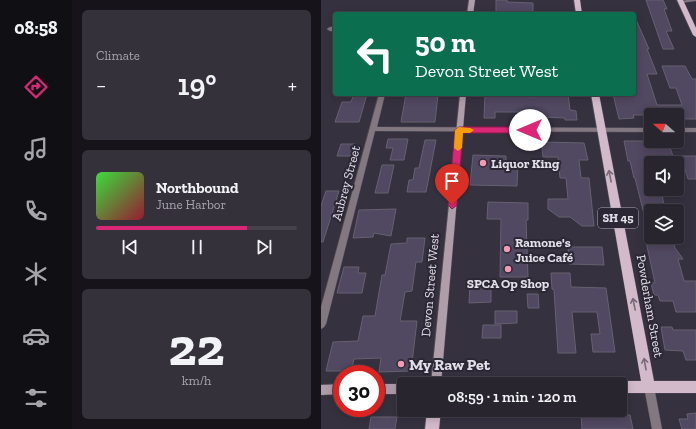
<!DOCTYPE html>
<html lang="en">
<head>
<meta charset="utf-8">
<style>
  body { margin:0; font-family:"Zilla Slab",serif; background:#34313b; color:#f1f3f6; height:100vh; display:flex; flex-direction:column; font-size:15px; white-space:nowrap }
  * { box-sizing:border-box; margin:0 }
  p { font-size:13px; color:#a5a5aa }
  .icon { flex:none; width:22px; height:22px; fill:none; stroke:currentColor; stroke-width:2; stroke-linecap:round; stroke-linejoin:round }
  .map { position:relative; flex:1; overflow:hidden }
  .side { display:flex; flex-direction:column; gap:10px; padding:10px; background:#16141a; width:249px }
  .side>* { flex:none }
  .banner { position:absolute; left:12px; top:12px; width:303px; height:84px; border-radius:4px; box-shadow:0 2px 10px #0003,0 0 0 1px #44424b; background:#0b6e4f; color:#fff; overflow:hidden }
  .needle { width:26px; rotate:291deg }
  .controls { position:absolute; left:323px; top:108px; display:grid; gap:8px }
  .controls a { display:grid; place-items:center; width:40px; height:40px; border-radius:4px; background:#28252f; box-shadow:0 2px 10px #0003,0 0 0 1px #44424b; font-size:20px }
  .speed { position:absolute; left:12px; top:365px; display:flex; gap:8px; font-size:20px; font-weight:700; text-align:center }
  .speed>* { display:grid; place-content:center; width:52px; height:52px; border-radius:50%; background:#28252f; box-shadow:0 2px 10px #0003,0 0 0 1px #44424b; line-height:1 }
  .speed .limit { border:6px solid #d22; background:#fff; color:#111 }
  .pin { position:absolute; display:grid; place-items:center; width:34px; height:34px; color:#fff; margin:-41px -17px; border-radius:50% 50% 50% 0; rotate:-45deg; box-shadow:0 0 4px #0007 }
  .pin .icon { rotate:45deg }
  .me { position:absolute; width:44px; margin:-22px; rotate:270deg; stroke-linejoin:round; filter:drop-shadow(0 0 3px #0008) }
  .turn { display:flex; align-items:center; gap:14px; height:84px; padding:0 16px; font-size:18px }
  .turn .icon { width:52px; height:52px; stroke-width:2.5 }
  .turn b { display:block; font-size:28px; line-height:34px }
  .big { font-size:30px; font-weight:600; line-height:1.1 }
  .side .tile { flex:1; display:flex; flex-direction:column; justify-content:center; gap:6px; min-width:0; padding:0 14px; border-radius:6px; background:#34313b }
  .side .dial { align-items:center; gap:0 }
  .dial b { font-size:52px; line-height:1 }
  .song { display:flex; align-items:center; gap:12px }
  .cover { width:48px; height:48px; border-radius:6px; background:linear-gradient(135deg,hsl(120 70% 55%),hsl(350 70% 35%)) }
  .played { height:4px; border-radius:2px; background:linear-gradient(90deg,#db2777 75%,#44424b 75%) }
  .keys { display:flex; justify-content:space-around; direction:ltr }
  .heat { display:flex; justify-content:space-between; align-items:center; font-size:22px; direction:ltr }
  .trip { position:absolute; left:76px; top:377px; width:230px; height:40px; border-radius:4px; background:#28252f; box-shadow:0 2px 10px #0003,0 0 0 1px #44424b; font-weight:600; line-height:40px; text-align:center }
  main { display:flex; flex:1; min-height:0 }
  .tabs { display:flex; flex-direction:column; width:72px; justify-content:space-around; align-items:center; background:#100f13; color:#a5a5aa }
  .tabs .icon { width:28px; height:28px }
  .tabs .current { color:#db2777 }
  .tabs b { font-size:18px; color:#f1f3f6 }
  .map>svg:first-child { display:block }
</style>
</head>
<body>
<main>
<nav class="tabs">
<b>08:58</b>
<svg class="icon current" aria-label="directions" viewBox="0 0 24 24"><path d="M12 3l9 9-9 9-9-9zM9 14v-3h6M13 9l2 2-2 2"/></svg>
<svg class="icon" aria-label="music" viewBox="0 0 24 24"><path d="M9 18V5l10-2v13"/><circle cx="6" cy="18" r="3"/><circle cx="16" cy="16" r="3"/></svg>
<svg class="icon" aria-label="phone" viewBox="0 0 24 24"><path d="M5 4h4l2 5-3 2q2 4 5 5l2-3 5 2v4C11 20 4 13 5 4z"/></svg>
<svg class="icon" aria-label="climate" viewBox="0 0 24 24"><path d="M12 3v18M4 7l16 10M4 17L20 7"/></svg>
<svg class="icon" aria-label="car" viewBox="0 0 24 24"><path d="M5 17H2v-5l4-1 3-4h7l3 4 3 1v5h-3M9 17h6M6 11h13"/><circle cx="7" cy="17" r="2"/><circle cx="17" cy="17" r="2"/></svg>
<svg class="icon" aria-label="filters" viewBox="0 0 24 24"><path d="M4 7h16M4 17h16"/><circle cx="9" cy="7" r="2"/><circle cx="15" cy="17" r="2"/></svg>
</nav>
<section class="side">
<div class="tile"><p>Climate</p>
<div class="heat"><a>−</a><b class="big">19°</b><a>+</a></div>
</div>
<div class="tile">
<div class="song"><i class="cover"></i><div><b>Northbound</b><p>June Harbor</p></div></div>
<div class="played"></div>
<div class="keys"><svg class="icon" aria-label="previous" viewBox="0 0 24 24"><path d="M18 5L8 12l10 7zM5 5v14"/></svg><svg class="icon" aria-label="pause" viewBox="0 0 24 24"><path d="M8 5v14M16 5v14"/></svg><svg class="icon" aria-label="next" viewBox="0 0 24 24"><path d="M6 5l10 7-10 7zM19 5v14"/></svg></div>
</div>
<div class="tile dial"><b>22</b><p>km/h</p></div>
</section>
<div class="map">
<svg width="375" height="429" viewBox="0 0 375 429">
  <rect width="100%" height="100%" fill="#36313f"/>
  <path fill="#514861" stroke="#666171" d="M175 0H186V2L212 3V14H175Z
    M325 0H342L346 9H343L351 31H345L353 49H342Z
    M313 15 328 49H326L336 74H326L336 105H361L355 88H349L341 66H364L371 79H375V119H356V115H312L313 118 298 119 292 94H313Z
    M33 94H46L38 122H14L21 102H30Z
    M85 94H117L114 122H80Z
    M164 94H247L249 110 255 111 256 120H244V118L219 117 218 112H174V118H163Z
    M67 139H87L83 160H69L72 148H65Z
    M104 140H115L105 192H86L88 180H92L94 168H98Z
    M303 141H343L345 148H349L354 161H330V189H340L344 211H330V229L327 230 314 178H313L309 161H307Z
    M224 142 263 143 267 160H258L260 178H268L273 226H261L249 217H238L227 209V199H247L245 178H239L237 157H222L221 147 224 146Z
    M20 144H34L31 156H16Z
    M152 155 185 156V161H197L196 186 149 185Z
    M360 156H375V179H367Z
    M61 165H73L67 193H54Z
    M5 191H18L2 242H0V206Z
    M167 202 207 203V220H205L207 277H179L180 219H166Z
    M75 209 70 236 53 233 52 237 32 238 38 210Z
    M324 237H351L354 248 362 259H357L363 281H375V312H355L352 301H339L337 295H333L330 283H334Z
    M86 238H104L101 262H95L91 291 84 292 79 321H96L90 371 58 372 60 358 33 359 30 371H5L12 342 37 341 42 316H54L61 275H64L70 244 86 243Z
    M247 247H281L283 265 248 264Z
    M23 267H38L37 273H45L41 293H16Z
    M230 273H249L250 287 285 288 294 352H272L270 334H279L276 312H251L255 353H237L233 290 231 289Z
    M170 283V302L148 303 149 284Z
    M206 294H217L218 308H207Z
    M174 311H196V323L174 324Z
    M162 325H180V338H161Z
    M340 327H351L352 330H375V360H365L362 351 344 350Z
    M375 413V429H361L358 419H367L366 414Z
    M260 414 309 415 312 429H261Z
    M50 417H76L74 429H48Z"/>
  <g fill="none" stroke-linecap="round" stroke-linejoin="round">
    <g stroke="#524d5a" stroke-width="0.5">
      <path id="lane" d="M366 0H375V1L359 3 357 2Z"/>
    </g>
    <g stroke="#524d5a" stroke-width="1">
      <path id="street" d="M14 27V31H9L6 29 9 27Z
        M58 94H64L56 127 330 128V132L54 131 5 324 3 327 0 329V307Z
        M356 128H375V132H356Z
        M328 382 332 383 333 387 341 429H331L323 387 324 383Z"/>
    </g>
    <g stroke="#524d5a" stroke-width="1">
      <path id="secondary" d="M148 0H154L152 14H146Z
        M139 94H145L120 384H110Z
        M21 384V394L0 395V385Z
        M55 384H83V394H55Z"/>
    </g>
    <g stroke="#524d5a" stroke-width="1">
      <path id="primary" d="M253 0H259L261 14H255Z
        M356 0H362L375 28V37L372 35Z
        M270 94H278L333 381H375V393H299V384H294L299 381H320Z
        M106 410H120L118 429H104Z"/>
    </g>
    <use href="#lane" fill="#837780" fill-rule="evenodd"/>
    <use href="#street" fill="#837780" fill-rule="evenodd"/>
    <use href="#secondary" fill="#b09daa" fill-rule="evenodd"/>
    <use href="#primary" fill="#d2bacb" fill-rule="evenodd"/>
  </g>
  <defs><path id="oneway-shaft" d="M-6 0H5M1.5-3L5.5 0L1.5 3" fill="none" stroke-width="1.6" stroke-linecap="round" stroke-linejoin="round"/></defs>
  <g stroke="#776978">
    <use href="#oneway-shaft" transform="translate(289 176) rotate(-101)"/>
    <use href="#oneway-shaft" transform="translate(313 304) rotate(-101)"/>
    <use href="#oneway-shaft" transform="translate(324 364) rotate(-100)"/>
  </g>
  <path fill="#db2777" stroke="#8e194d" d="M138 127H209L213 130 209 133H142L136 205 131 209 127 205 134 130Z"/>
  <path fill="#f59e0b" d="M138 127 149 128 153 130 149 133H142L141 148 137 151 133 148 134 130Z"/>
  <g fill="#f09ab4" stroke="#2c2735" stroke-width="1.5">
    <circle cx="162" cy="163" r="4"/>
    <circle cx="186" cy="249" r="4"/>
    <circle cx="187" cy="269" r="4"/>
    <circle cx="80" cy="364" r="4"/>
  </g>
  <g text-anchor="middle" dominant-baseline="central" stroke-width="4" stroke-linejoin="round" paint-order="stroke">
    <rect fill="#2c2735" stroke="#aca8b3" stroke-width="1" x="277" y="208" width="40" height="20" rx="3"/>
    <g font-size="12" font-weight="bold" fill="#e3e0e9">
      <text x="297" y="218">SH 45</text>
    </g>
    <g font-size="13" font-weight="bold" fill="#e3e0e9" stroke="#2c2735" text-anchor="start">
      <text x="170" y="163">Liquor King</text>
      <text x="194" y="242">Ramone's<tspan x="194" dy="15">Juice Café</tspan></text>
      <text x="187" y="283" text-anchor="middle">SPCA Op Shop</text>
    </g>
    <g font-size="13" fill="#e3e0e9" stroke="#2c2735">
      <text transform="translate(25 183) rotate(-75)">Aubrey Street</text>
      <text transform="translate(109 285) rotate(-85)">Devon Street West</text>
      <text transform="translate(329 306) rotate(80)">Powderham Street</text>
    </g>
    <g font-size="16" font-weight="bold" fill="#e3e0e9" stroke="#2c2735" text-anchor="start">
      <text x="88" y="364">My Raw Pet</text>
    </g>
  </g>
</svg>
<div class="controls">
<a><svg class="needle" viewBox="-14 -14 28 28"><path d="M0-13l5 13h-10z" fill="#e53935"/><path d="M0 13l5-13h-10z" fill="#a5a5aa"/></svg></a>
<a><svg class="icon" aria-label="sound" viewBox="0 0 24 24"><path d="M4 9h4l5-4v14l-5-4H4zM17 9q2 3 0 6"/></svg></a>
<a><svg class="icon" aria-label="layers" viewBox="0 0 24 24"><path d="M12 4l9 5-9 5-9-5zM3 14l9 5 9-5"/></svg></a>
</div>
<div class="speed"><div class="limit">30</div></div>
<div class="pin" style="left:131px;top:205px;background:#d93025"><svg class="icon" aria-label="arrive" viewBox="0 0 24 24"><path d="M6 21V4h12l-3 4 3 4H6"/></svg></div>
<svg class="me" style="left:209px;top:130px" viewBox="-20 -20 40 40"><circle r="19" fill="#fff"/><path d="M0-13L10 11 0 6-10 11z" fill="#db2777"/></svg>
<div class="trip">08:59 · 1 min · 120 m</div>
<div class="banner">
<div class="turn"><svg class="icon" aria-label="left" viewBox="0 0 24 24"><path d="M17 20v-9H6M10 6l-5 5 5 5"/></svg><div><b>50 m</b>Devon Street West</div></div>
</div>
</div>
</main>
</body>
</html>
